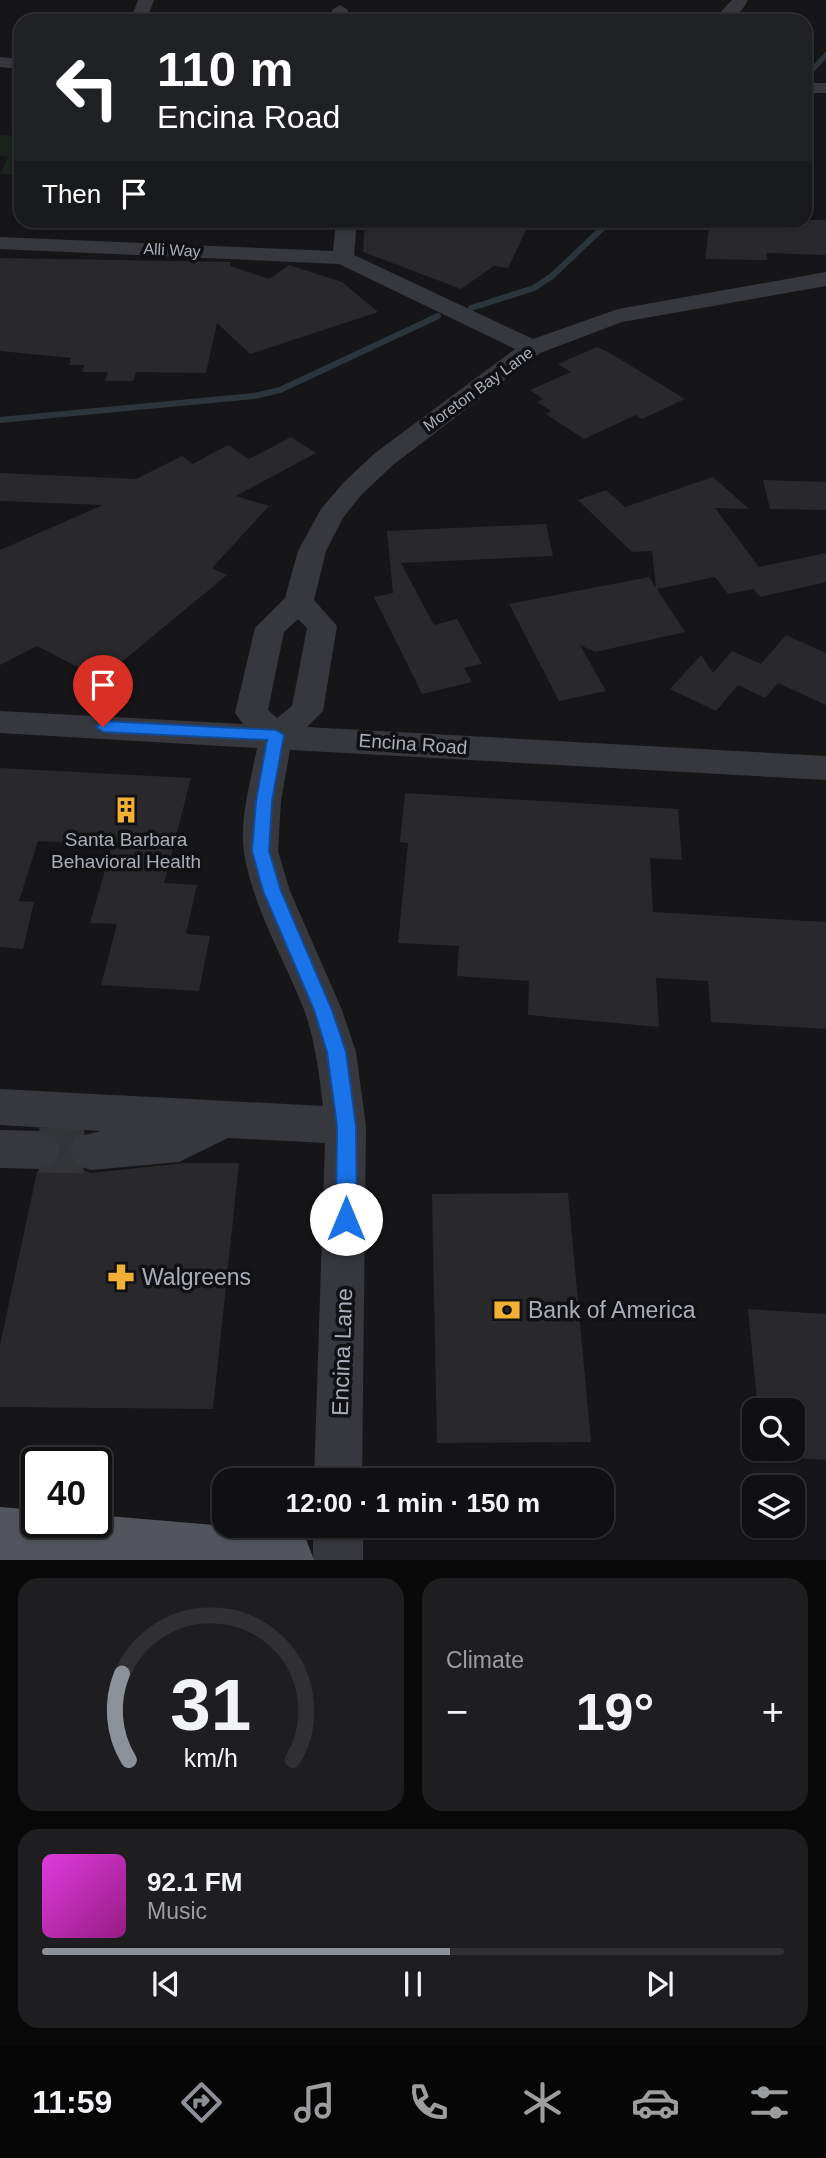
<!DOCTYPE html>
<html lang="en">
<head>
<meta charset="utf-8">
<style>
  body { margin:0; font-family:Helvetica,sans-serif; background:#1e1e20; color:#f1f3f6; height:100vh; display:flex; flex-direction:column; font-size:26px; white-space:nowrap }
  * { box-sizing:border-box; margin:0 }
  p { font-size:23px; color:#9c9d9f }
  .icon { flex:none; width:38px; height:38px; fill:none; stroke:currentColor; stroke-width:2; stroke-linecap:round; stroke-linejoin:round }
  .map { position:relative; height:1560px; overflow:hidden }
  .sheet { display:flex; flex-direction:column; gap:18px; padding:18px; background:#09090a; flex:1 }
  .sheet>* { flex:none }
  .banner { position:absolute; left:14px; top:14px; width:798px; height:214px; border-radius:21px; box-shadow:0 2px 5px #0004,0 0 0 2px #303032; background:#202124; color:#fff; overflow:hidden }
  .buttons { position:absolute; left:742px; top:1398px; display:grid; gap:14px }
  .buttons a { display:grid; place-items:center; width:63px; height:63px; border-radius:14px; background:#101012; box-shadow:0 2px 5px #0004,0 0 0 2px #303032; font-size:35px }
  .speed { position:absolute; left:21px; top:1447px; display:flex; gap:14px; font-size:35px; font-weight:700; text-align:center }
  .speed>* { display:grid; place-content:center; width:91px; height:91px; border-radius:50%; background:#101012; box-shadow:0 2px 5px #0004,0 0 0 2px #303032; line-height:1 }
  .speed .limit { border:4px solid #111; border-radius:10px; background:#fff; color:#111 }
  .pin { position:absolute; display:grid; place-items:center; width:60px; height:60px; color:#fff; margin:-72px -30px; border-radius:50% 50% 50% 0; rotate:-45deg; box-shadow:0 0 7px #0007 }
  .pin .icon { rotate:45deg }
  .me { position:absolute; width:77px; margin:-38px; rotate:0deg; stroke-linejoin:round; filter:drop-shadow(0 0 5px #0008) }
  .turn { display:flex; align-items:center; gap:24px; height:147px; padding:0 28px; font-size:32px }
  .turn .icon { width:91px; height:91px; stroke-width:2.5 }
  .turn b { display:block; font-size:49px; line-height:60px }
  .then { display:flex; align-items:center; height:66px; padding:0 28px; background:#0003; gap:14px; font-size:26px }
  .big { font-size:52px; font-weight:700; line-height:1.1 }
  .sheet .tile { flex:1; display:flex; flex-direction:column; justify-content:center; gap:10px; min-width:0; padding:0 24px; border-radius:21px; background:#1e1e20 }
  .sheet .dial { align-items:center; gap:0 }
  .dial svg { height:182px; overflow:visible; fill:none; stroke:#303032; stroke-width:7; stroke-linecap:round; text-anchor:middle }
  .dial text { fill:#f1f3f6; stroke:none }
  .song { display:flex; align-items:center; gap:21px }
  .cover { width:84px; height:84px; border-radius:10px; background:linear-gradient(135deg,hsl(300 70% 55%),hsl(310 70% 35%)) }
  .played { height:7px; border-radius:4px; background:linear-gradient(90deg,#8c9099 55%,#303032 55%) }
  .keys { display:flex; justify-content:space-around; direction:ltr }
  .heat { display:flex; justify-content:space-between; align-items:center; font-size:38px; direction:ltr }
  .sheet .tiles { flex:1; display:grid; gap:18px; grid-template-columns:1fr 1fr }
  .tile:last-child { grid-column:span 2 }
  .trip { position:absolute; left:212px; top:1468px; width:402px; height:70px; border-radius:21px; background:#101012; box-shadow:0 2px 5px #0004,0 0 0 2px #303032; font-weight:700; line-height:70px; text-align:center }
  .menu { display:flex; height:112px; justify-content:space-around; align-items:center; background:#060607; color:#9c9d9f }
  .menu .icon { width:49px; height:49px }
  .menu .on { color:#8c9099 }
  .menu b { font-size:32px; color:#f1f3f6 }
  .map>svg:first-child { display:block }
</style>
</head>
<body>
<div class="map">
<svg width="826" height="1560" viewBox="0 0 826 1560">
  <rect width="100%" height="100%" fill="#161618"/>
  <path fill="#1c231d" d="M0 135 21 136V175L0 174 8 157 0 156Z"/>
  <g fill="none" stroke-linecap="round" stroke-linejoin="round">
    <path stroke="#2c353c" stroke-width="5" d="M805 78 826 55"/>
    <path stroke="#2c353c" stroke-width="6" d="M471 308 534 288 552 276 611 220
      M0 420 254 396 280 390 438 316"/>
  </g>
  <path fill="#29292c" d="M531 220 508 268 494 266 461 289 363 252 365 221Z
    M710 220H826V255L766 253 767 260 705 259Z
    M0 258 231 262 230 266 269 279 289 265 342 282 378 312 250 354 217 323 206 373 136 372 133 381H105L108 372H82L84 365H69L71 358 0 351Z
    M597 347 610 353 685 399 642 419 636 415 584 439 546 414 551 411 537 402 543 399 530 390 571 372 558 364Z
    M291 437 316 453 236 496 269 506 212 568 227 575 101 679 37 646 0 665V550L103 505 0 501V473L136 479 182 456 193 464 228 445 249 459Z
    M713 477 749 509 715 508 759 567 826 553V582L760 597 754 589 728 594 715 577 657 589 685 632 595 652 580 645 606 691 559 701 509 604 649 577 656 588 652 551 632 552 578 500 606 490 625 507Z
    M763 480 826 482V510L770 509Z
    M546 524 553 556 401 563 434 625 457 619 482 664 464 668 472 682 422 694 374 597 393 593 387 531Z
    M786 635 826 653V705L778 683 765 698 738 685 716 711 670 689 701 655 713 673 732 651 761 664Z
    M0 768 191 778 164 883 197 885 186 934 210 936 199 991 101 985 117 924 90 923 112 845 38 841 19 901 34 902 23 949 0 947Z
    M405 793 678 809 682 860 650 858 653 912 826 922V1029L711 1022 708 981 656 978 659 1027 528 1015 529 981 457 976 459 946 398 943 408 843 400 842Z
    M58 1161H72L75 1167 91 1173 184 1163H239L213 1409 0 1407V1345L37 1172 55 1166Z
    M568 1193 591 1442 437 1443 432 1194Z
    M748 1309 826 1314V1460L763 1456 762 1449H793V1410H758Z"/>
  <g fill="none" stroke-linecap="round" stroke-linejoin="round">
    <path stroke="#333438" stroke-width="45" stroke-dasharray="45 23" stroke-linecap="butt" d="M39 1150 91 1151"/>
    <path fill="#37383d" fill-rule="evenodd" d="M138 0H154L146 21H130Z
      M732 0H748C739 17 731 21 712 21Z
      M340 5 348 10 347 21H331L332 10Z
      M541 12 547 14 549 21H533L535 14Z
      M0 57 21 59V69L0 67Z
      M805 83H826V93H805Z
      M336 220H357L354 255 533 339 618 309 826 272V286L622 322 540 353 393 465 362 494 343 518 326 551 314 600 337 626 323 711 307 727 826 756V780L290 750 281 801 278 851 290 891 342 1010 356 1052 366 1126 362 1480H314L325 1143 228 1138 179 1162 91 1170 76 1165 70 1151 76 1137 101 1131 0 1125V1089L323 1106C319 1072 315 1039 303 1007 283 957 253 907 244 853 239 820 251 780 257 748L0 733V711L243 724 235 713 255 628 285 598 298 551 321 509 344 482 375 453 515 349 339 264 0 249V237L333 251ZM298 619 307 628 292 706 277 718 268 710 284 632Z
      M0 1130 39 1131 54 1136 60 1150 54 1164 39 1169 0 1168Z
      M313 1526H363V1560H313Z"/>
    <path fill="#53555c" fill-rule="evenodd" d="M0 1507 37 1510V1522H96V1515L285 1531 306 1539 314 1560H0Z"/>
  </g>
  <path fill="#1a73e8" stroke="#114b97" stroke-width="2" d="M103 721 276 730 284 735 272 801 269 851 281 891 332 1010 346 1052 356 1126 357 1219 354 1226 346 1229 339 1226 336 1219 337 1126 327 1052 314 1010 263 891 252 851 256 801 267 740 103 732 96 727Z"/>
  <defs>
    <g id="building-bare" transform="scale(2.1)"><path d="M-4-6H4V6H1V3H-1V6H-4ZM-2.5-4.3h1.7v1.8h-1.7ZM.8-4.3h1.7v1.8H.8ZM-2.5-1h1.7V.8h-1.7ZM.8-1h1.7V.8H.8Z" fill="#f2b134" stroke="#111113" stroke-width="2.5" paint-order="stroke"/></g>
    <g id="pharmacy-bare" transform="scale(2.1)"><path d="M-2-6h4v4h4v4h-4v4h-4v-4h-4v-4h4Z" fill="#f2b134" stroke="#111113" stroke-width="2.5" paint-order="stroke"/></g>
    <g id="bank-bare" transform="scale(2.1)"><path d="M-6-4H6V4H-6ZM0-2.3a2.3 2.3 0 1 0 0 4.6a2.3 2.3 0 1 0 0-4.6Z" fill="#f2b134" stroke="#111113" stroke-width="2.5" paint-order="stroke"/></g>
  </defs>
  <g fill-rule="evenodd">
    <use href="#building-bare" x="126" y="810"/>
    <use href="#pharmacy-bare" x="121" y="1277"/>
    <use href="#bank-bare" x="507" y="1310"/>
  </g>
  <g text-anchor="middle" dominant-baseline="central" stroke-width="7" stroke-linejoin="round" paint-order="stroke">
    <g font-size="16" fill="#a8adb8" stroke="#111113">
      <text transform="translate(172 250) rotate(3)">Alli Way</text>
      <text transform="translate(478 389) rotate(-36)">Moreton Bay Lane</text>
    </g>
    <g font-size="19" fill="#a8adb8" stroke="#111113">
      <text transform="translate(413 744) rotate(4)">Encina Road</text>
    </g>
    <g font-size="19" fill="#a8adb8" stroke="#111113">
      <text x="126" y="839">Santa Barbara<tspan x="126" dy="22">Behavioral Health</tspan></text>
    </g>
    <g font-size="23" fill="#a8adb8" stroke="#111113" text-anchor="start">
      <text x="142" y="1277">Walgreens</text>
      <text x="528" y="1310">Bank of America</text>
    </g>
    <g font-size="23" fill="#a8adb8" stroke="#111113">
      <text transform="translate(342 1352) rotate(-88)">Encina Lane</text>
    </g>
  </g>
</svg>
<div class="buttons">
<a><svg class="icon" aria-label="search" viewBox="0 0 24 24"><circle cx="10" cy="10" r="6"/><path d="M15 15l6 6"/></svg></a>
<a><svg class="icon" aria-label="layers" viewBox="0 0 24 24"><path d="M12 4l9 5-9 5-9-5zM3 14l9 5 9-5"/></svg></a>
</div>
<div class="speed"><div class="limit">40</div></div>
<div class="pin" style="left:103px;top:727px;background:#d93025"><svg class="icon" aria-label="arrive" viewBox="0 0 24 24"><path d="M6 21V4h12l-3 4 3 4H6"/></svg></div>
<svg class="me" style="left:346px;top:1219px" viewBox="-20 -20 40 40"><circle r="19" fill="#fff"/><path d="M0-13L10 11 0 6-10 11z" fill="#1a73e8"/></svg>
<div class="trip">12:00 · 1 min · 150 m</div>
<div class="banner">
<div class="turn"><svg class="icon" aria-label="left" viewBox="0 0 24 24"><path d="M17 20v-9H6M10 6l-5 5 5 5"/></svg><div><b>110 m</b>Encina Road</div></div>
<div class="then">Then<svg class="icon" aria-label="arrive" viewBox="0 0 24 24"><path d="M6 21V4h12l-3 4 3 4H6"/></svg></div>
</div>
</div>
<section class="sheet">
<div class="tiles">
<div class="tile dial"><svg viewBox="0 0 100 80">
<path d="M14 69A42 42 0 1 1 86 69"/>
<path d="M14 69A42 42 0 0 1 11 31" stroke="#8c9099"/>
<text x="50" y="56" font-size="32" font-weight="700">31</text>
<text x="50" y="72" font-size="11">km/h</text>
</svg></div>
<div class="tile"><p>Climate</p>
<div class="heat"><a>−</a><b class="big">19°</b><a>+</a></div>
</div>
<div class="tile">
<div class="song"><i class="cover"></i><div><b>92.1 FM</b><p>Music</p></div></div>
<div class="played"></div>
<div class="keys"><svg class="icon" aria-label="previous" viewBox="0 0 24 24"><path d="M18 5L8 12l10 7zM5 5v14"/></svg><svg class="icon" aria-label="pause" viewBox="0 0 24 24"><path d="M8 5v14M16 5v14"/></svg><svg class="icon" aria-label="next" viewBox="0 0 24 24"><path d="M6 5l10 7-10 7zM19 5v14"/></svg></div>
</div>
</div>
</section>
<nav class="menu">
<b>11:59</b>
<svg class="icon on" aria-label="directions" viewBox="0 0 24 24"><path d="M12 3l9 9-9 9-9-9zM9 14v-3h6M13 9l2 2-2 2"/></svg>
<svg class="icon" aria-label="music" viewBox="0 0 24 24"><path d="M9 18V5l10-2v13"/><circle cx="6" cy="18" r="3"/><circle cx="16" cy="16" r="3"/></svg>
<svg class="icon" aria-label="phone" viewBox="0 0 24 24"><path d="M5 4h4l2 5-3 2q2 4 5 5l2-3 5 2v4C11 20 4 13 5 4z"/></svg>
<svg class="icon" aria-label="climate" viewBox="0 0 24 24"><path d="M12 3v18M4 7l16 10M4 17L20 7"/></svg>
<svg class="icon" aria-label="car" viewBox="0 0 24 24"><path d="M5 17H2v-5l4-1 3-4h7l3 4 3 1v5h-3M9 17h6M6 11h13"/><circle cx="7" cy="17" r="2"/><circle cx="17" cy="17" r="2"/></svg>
<svg class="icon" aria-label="filters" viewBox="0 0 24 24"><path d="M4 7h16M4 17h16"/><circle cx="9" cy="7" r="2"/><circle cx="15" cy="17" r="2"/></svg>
</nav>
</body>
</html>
